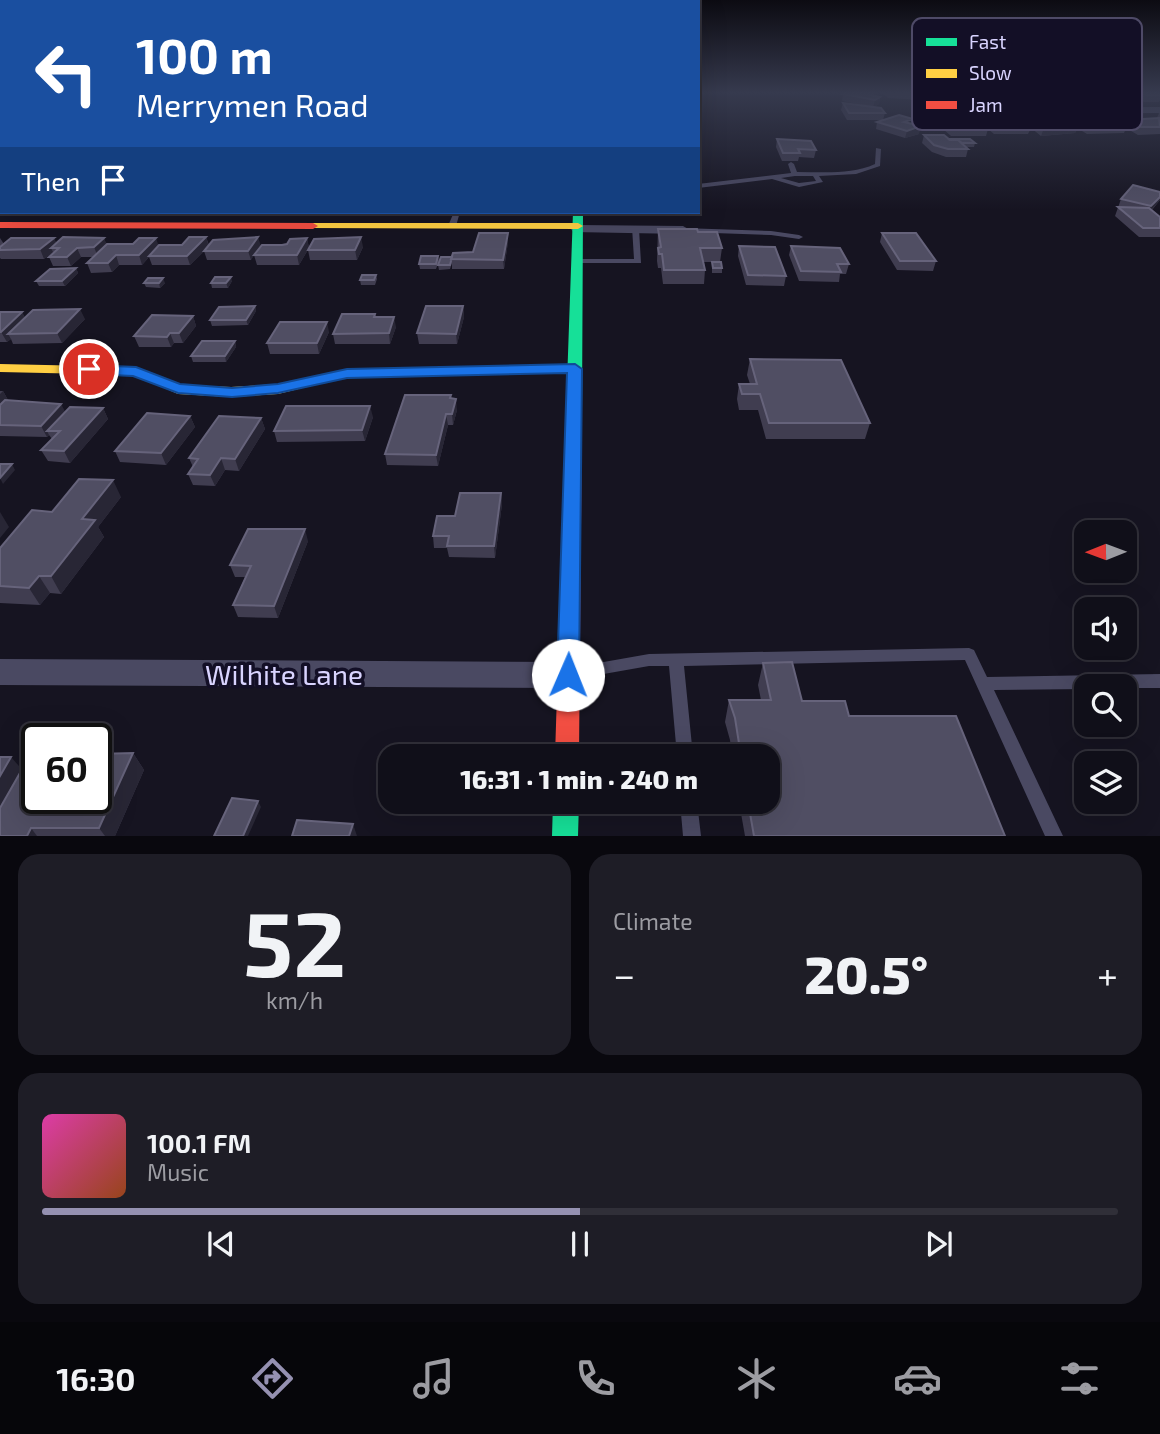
<!DOCTYPE html>
<html lang="en">
<head>
<meta charset="utf-8">
<style>
  body { margin:0; font-family:"Exo 2",sans-serif; background:#1e1d26; color:#f1f3f6; height:100vh; display:flex; flex-direction:column; font-size:26px; white-space:nowrap }
  * { box-sizing:border-box; margin:0 }
  p { font-size:23px; color:#9c9ca2 }
  .icon { flex:none; width:38px; height:38px; fill:none; stroke:currentColor; stroke-width:2; stroke-linecap:round; stroke-linejoin:round }
  .map { position:relative; height:836px; overflow:hidden }
  .drawer { display:flex; flex-direction:column; gap:18px; padding:18px; background:#09080e; flex:1 }
  .drawer>* { flex:none }
  .top-card { position:absolute; left:0px; top:0px; width:700px; height:214px; box-shadow:0 7px 28px #0002,0 0 0 2px #302f38; background:#1a4fa0; color:#fff; overflow:hidden }
  .needle { width:46px; rotate:269deg }
  .controls { position:absolute; left:1074px; top:520px; display:grid; gap:14px }
  .controls a { display:grid; place-items:center; width:63px; height:63px; border-radius:14px; background:#100f19; box-shadow:0 7px 28px #0002,0 0 0 2px #302f38; font-size:35px }
  .speed { position:absolute; left:21px; top:723px; display:flex; gap:14px; font-size:35px; font-weight:700; text-align:center }
  .speed>* { display:grid; place-content:center; width:91px; height:91px; border-radius:50%; background:#100f19; box-shadow:0 7px 28px #0002,0 0 0 2px #302f38; line-height:1 }
  .speed .limit { border:4px solid #111; border-radius:10px; background:#fff; color:#111 }
  .pin { position:absolute; display:grid; place-items:center; width:60px; height:60px; color:#fff; margin:-30px; border:4px solid #fff; border-radius:50%; box-shadow:0 2px 7px #0007 }
  .me { position:absolute; width:77px; margin:-38px; rotate:1deg; stroke-linejoin:round; filter:drop-shadow(0 0 5px #0008) }
  .turn { display:flex; align-items:center; gap:24px; height:147px; padding:0 21px; font-size:32px }
  .turn .icon { width:91px; height:91px; stroke-width:2.5 }
  .turn b { display:block; font-size:49px; line-height:60px }
  .then { display:flex; align-items:center; height:66px; padding:0 21px; background:#0003; gap:14px; font-size:26px }
  .big { font-size:52px; font-weight:800; line-height:1.1 }
  .drawer .widget { flex:1; display:flex; flex-direction:column; justify-content:center; gap:10px; min-width:0; padding:0 24px; border-radius:21px; background:#1e1d26 }
  .drawer .dial { align-items:center; gap:0 }
  .dial b { font-size:91px; line-height:1 }
  .song { display:flex; align-items:center; gap:21px }
  .cover { width:84px; height:84px; border-radius:10px; background:linear-gradient(135deg,hsl(320 70% 55%),hsl(20 70% 35%)) }
  .played { height:7px; border-radius:4px; background:linear-gradient(90deg,#9591b1 50%,#302f38 50%) }
  .keys { display:flex; justify-content:space-around; direction:ltr }
  .heat { display:flex; justify-content:space-between; align-items:center; font-size:38px; direction:ltr }
  .drawer .tiles { flex:1; display:grid; gap:18px; grid-template-columns:1fr 1fr }
  .widget:last-child { grid-column:span 2 }
  .trip { position:absolute; left:378px; top:744px; width:402px; height:70px; border-radius:21px; background:#100f19; box-shadow:0 7px 28px #0002,0 0 0 2px #302f38; font-weight:800; line-height:70px; text-align:center }
  .tab-bar { display:flex; height:112px; justify-content:space-around; align-items:center; background:#06060a; color:#9c9ca2 }
  .tab-bar .icon { width:49px; height:49px }
  .tab-bar .on { color:#9591b1 }
  .tab-bar b { font-size:32px; color:#f1f3f6 }
  .map>svg:first-child { display:block }
</style>
</head>
<body>
<div class="map">
<svg width="1160" height="836" viewBox="0 0 1160 836">
  <rect width="100%" height="100%" fill="#161421"/>
  <g fill="none" stroke-linecap="round" stroke-linejoin="round">
    <path fill="#4a4962" fill-rule="evenodd" d="M876 148 881 149 880 166 856 174 819 176 823 182 799 187 772 179 698 188V184L791 173 788 164 791 162 794 164 797 172C823 172 851 175 875 164ZM795 176H813L816 181 799 183 781 178Z
      M454 212H460L456 226 452 228 448 226Z
      M632 227 639 229 641 263H578L574 261 578 259H634Z
      M682 228 771 231 799 235 803 237 799 239 771 235 685 232H682Z
      M969 648 974 650 987 677 1160 674V688H1125V686H1087V689L994 690 1063 836H1045L965 660 684 666 693 756H677L669 666H649L581 678 576 677 574 672 576 667 581 666 649 654Z
      M680 802H697L701 836H683Z"/>
    <path fill="#4a4962" fill-rule="evenodd" d="M0 93H2L0 98Z
      M1160 107V113L924 114 919 111 924 108Z
      M0 130H2V136H0Z
      M578 225 683 226 690 230 683 234 573 232 571 229Z
      M0 659 568 662 579 666 583 675 579 684 568 688 0 685Z"/>
    <path fill="#16e098" fill-rule="evenodd" d="M573 212H583L582 411 574 416 566 411Z
      M553 802H579L578 836H552Z"/>
    <path fill="#ffcf43" fill-rule="evenodd" d="M313 223H578L583 226 578 229 309 228V224Z
      M0 364 136 367 181 385 231 387 278 384 347 369 575 365 582 369 575 373 347 377 278 394 231 397 178 394 134 375 0 372Z"/>
    <path fill="#f24e42" fill-rule="evenodd" d="M0 222 313 223 318 226 313 229 0 228Z
      M574 406 582 411 579 756H555L566 411Z"/>
  </g>
  <path fill="#403d50" d="M882 93H1006L1007 94 1005 101H996L995 104H980L969 96 968 101 933 103 925 95 923 100 888 98Z
    M1011 93H1160V100L1159 102H1144L1135 97 1133 100 1103 103 1095 99 1094 102 1063 104 1056 100 1055 104 1019 102 1010 96Z
    M843 94 880 97 879 104 874 107 885 113 883 120 912 124 919 134 905 138 876 129 877 122 882 120H847L841 110 843 103 867 106 842 101Z
    M1159 113H1160V134L1138 135 1126 128 1124 133 1087 134 1077 128 1075 133 1041 136 1031 128 1028 134H994L988 129 986 136H951L942 128 944 121H959L960 117 980 122 982 115 1024 121 1026 115 1069 119 1070 115 1115 118 1116 114 1142 119 1157 118Z
    M924 135 948 139 975 143 974 147H966L968 149 966 157H946L932 152 922 143Z
    M777 139 816 150 814 158 799 157 798 161H782L776 147Z
    M1160 192V200L1152 210 1160 217V237H1139L1115 216 1121 199Z
    M467 212H523L522 213H467Z
    M658 229 698 232 722 248 720 262 722 268V273H712V262H704L705 270 704 284H663L661 268H658L657 261Z
    M882 233 936 261 933 271 897 270 880 242Z
    M206 237 209 245 258 237 251 260H207L204 251 190 265H152L149 257 142 265H119L112 272 91 273 87 263 93 257H81L71 266H53L49 257 53 253V252L44 259H1L0 258V238L4 244 54 238 56 243 104 238 106 244 158 246 182 245Z
    M307 238 309 248 299 265H257L254 255 282 245Z
    M508 242 504 269H452V263L450 269 439 270 438 265 452 258Z
    M739 246 786 276 784 286 746 285 738 256Z
    M791 246 849 264 846 274H840L839 282 799 281 789 255Z
    M363 247 357 260H310L308 250Z
    M438 256 439 261 436 269H420L419 264Z
    M76 268 78 273 65 286H39L36 281Z
    M376 275 377 279 375 285H361L360 280Z
    M232 281 228 288H212L211 283Z
    M144 283H165L160 288 146 287Z
    M255 306 256 311 248 325 212 326 210 320Z
    M463 306 464 317 457 344H419L417 333Z
    M0 312H22L25 318 85 319 62 343 13 344 11 339 7 342H0Z
    M375 314 376 317 396 327 390 344H335L333 334Z
    M193 316 196 326 183 343H174L171 347H139L134 336Z
    M329 332 319 354H270L267 343Z
    M235 341 236 347 226 362H193L191 356Z
    M750 359 870 423 865 439H766L758 410H739L737 399 739 384H750L747 375Z
    M0 391H3L8 400 65 412 103 408 108 419 70 463 48 461 41 450 52 439 49 435 47 437 0 436Z
    M451 398 457 410 453 425H448L438 466 387 465 385 454Z
    M190 416 195 427 166 465 120 462 115 451Z
    M373 417 365 441 277 442 274 431Z
    M261 418 265 429 239 471 225 470 215 486 193 485 188 474 193 467 189 458Z
    M501 493 502 504 495 558 449 557 447 548H434L433 536 455 516Z
    M121 497 98 527 104 537 61 594 50 593 40 605 0 603V548L52 512Z
    M308 541 278 618 238 617 233 605 245 577H235L230 565Z
    M763 663 802 701 849 716 1005 836H745L739 802H768V756H732L730 740 725 722 729 700H761L758 685Z
    M133 753 144 770 115 836H0L37 798Z"/>
  <path fill="#282635" d="M1136 93 1133 100 1103 103 1106 96Z
    M1096 95 1094 102 1063 104 1065 97Z
    M880 97 879 104 873 108 875 100Z
    M1078 125 1075 133 1041 136 1044 128Z
    M921 126 919 134 905 138 907 131Z
    M1160 197V200L1147 215 1151 206Z
    M508 233V242L504 269 503 260Z
    M206 237 209 247 190 265 187 256Z
    M258 237 261 246 251 260 248 251Z
    M361 237 363 247 357 260 355 250Z
    M54 238 58 247 51 248 53 252 44 259 40 249Z
    M104 238 108 248 98 257 94 247Z
    M156 238 159 247 149 256V257L142 265 139 255Z
    M307 238 309 248 299 265 297 255Z
    M77 248 81 257 71 266 67 257Z
    M116 255 119 265 112 272 108 263Z
    M76 268 78 273 65 286 62 281Z
    M231 277 232 281 228 288 226 283Z
    M163 278 165 283 160 288 159 283Z
    M255 306 256 311 248 325 246 320Z
    M463 306 464 317 457 344 456 334Z
    M80 309 85 319 62 343 57 333Z
    M22 312 27 322 8 334 11 339 7 342 1 332Z
    M193 316 196 326 183 343 179 333Z
    M394 317 396 327 390 344 389 333Z
    M327 322 329 332 319 354 317 343Z
    M170 333 174 343 171 347 167 337Z
    M235 341 236 347 226 362 225 356Z
    M3 391 9 402 0 411V394Z
    M456 399 457 410 453 425 452 414Z
    M61 404 67 415 47 431 49 435 47 437 41 426Z
    M370 406 373 417 365 441 362 430Z
    M103 408 108 419 70 463 64 451Z
    M446 414 448 425 438 466 436 455Z
    M190 416 195 427 166 465 161 453Z
    M261 418 265 429 239 471 235 459Z
    M221 458 225 470 215 486 210 475Z
    M12 464 15 470 3 484 0 478Z
    M113 480 121 497 98 527 104 537 61 594 51 576 82 519Z
    M501 493 502 504 495 558 494 546Z
    M0 512 9 527 0 538Z
    M305 529 308 541 278 618 274 606Z
    M39 576 50 593 40 605 29 588Z
    M133 753 144 770 115 836H105L99 828Z
    M11 757 26 774 0 818V776Z
    M258 801 261 807 248 836H243Z
    M353 824 357 836H349Z
    M31 828 37 836H27Z"/>
  <path fill="#504e63" stroke="#66637b" stroke-width="2" d="M846 93H874L871 95 880 97 875 100 843 94Z
    M1142 93H1158L1160 95H1147Z
    M843 103 881 108 885 113H849Z
    M0 107H2V116L0 117Z
    M1116 114H1131L1142 119 1159 118 1160 127H1141Z
    M899 115 913 119 904 122 921 126 907 131 877 122Z
    M924 135H944L950 140H958L968 149H948L934 145Z
    M0 137H2V148H0Z
    M777 139 811 141 816 150 798 149 800 153H783Z
    M948 139H970L975 143H962L958 140H950Z
    M1133 185 1160 192V197L1151 206 1121 199Z
    M1118 207 1149 208 1160 217V228H1143Z
    M658 229H697L698 232H717L722 248H700L705 270H664L662 254H659L658 248 661 247Z
    M479 233H508L503 260 451 259 453 253 473 252Z
    M882 233H916L936 261H900Z
    M63 237 104 238 94 247 77 248 67 257H49L59 248H51Z
    M189 237H206L187 256H149L159 245H182Z
    M258 237 248 251H204L213 240Z
    M361 237 355 250H308L314 239Z
    M11 238H54L40 249 0 250V247Z
    M139 238H156L139 255H116L108 263H87L107 244H133Z
    M307 238 297 255H254L262 245H282L287 244 290 239Z
    M739 246 775 247 786 276 748 275Z
    M791 246 840 248 849 264H837L841 272 801 271Z
    M421 256H438L436 264H419Z
    M441 257H452L450 265H438Z
    M712 262H721L722 268H713Z
    M76 268 62 281H36L50 269Z
    M362 275H376L374 280H360Z
    M215 277H231L226 283H211Z
    M148 278H163L159 283H144Z
    M255 306 246 320H210L219 307Z
    M426 306H463L456 334 417 333Z
    M80 309 57 333 8 334 33 310Z
    M0 312H22L1 332H0Z
    M342 314H375L374 317H394L389 333 333 334Z
    M152 315 193 316 179 333H170L167 337 134 336Z
    M280 322H327L317 343H267Z
    M202 341H235L225 356H191Z
    M750 359 841 360 870 423H769L760 394H742L739 384H757Z
    M405 395H451L450 398 456 399 452 414H446L436 455 385 454Z
    M5 400 61 404 41 426 0 425V405Z
    M286 406H370L362 430 274 431Z
    M70 407 103 408 64 451 41 450 60 431H47Z
    M147 413 190 416 161 453 115 451Z
    M219 416 261 418 235 459 221 458 210 475 188 474 198 459 189 458Z
    M0 464H12L0 478Z
    M79 479 113 480 82 519 95 520 51 576H39L29 588 0 586V548L32 510 52 512Z
    M460 493H501L494 546H447L449 536H433L437 516H455Z
    M248 529H305L274 606 233 605 251 566 230 565Z
    M792 662 802 701H845L849 716H956L1005 836H754L748 802H768V756H741L735 718 729 700H771L763 663Z
    M37 743V798H96V754L133 753 99 828H31L27 836H0V808Z
    M0 757H11L0 776Z
    M232 798 258 801 243 836H214Z
    M297 820 353 824 349 836H292Z"/>
  <linearGradient id="sky" x2="0" y2="1"><stop stop-color="#0c0b12"/><stop offset="0.44" stop-color="#363a4e"/><stop offset="1" stop-color="#363a4e" stop-opacity="0"/></linearGradient>
  <rect width="1160" height="210" fill="url(#sky)"/>
  <path fill="#1a73e8" stroke="#114b97" stroke-width="2" d="M575 364 582 369 579 675 576 682 568 685 560 682 557 675 567 373 347 378 278 393 232 397 178 393 133 376 89 374 81 369 89 365 136 367 180 384 232 388 278 384 347 369Z"/>
  <g text-anchor="middle" dominant-baseline="central" stroke-width="7" stroke-linejoin="round" paint-order="stroke">
    <g font-size="28" fill="#d9d4ff" stroke="#130f26">
      <text x="284" y="674">Wilhite Lane</text>
    </g>
  </g>
  <rect x="912" y="18" width="230" height="112" rx="10" fill="#130f26" stroke="#4e4a67" stroke-width="2"/>
  <rect x="926" y="38" width="31" height="8" fill="#16e098"/>
  <rect x="926" y="69" width="31" height="9" fill="#ffcf43"/>
  <rect x="926" y="101" width="31" height="8" fill="#f24e42"/>
  <g font-size="19" fill="#d9d4ff">
    <text x="969" y="49">Fast</text>
    <text x="969" y="80">Slow</text>
    <text x="969" y="112">Jam</text>
  </g>
</svg>
<div class="controls">
<a><svg class="needle" viewBox="-14 -14 28 28"><path d="M0-13l5 13h-10z" fill="#e53935"/><path d="M0 13l5-13h-10z" fill="#9c9ca2"/></svg></a>
<a><svg class="icon" aria-label="sound" viewBox="0 0 24 24"><path d="M4 9h4l5-4v14l-5-4H4zM17 9q2 3 0 6"/></svg></a>
<a><svg class="icon" aria-label="search" viewBox="0 0 24 24"><circle cx="10" cy="10" r="6"/><path d="M15 15l6 6"/></svg></a>
<a><svg class="icon" aria-label="layers" viewBox="0 0 24 24"><path d="M12 4l9 5-9 5-9-5zM3 14l9 5 9-5"/></svg></a>
</div>
<div class="speed"><div class="limit">60</div></div>
<div class="pin" style="left:89px;top:369px;background:#d93025"><svg class="icon" aria-label="arrive" viewBox="0 0 24 24"><path d="M6 21V4h12l-3 4 3 4H6"/></svg></div>
<svg class="me" style="left:568px;top:675px" viewBox="-20 -20 40 40"><circle r="19" fill="#fff"/><path d="M0-13L10 11 0 6-10 11z" fill="#1a73e8"/></svg>
<div class="trip">16:31 · 1 min · 240 m</div>
<div class="top-card">
<div class="turn"><svg class="icon" aria-label="left" viewBox="0 0 24 24"><path d="M17 20v-9H6M10 6l-5 5 5 5"/></svg><div><b>100 m</b>Merrymen Road</div></div>
<div class="then">Then<svg class="icon" aria-label="arrive" viewBox="0 0 24 24"><path d="M6 21V4h12l-3 4 3 4H6"/></svg></div>
</div>
</div>
<section class="drawer">
<div class="tiles">
<div class="widget dial"><b>52</b><p>km/h</p></div>
<div class="widget"><p>Climate</p>
<div class="heat"><a>−</a><b class="big">20.5°</b><a>+</a></div>
</div>
<div class="widget">
<div class="song"><i class="cover"></i><div><b>100.1 FM</b><p>Music</p></div></div>
<div class="played"></div>
<div class="keys"><svg class="icon" aria-label="previous" viewBox="0 0 24 24"><path d="M18 5L8 12l10 7zM5 5v14"/></svg><svg class="icon" aria-label="pause" viewBox="0 0 24 24"><path d="M8 5v14M16 5v14"/></svg><svg class="icon" aria-label="next" viewBox="0 0 24 24"><path d="M6 5l10 7-10 7zM19 5v14"/></svg></div>
</div>
</div>
</section>
<nav class="tab-bar">
<b>16:30</b>
<svg class="icon on" aria-label="directions" viewBox="0 0 24 24"><path d="M12 3l9 9-9 9-9-9zM9 14v-3h6M13 9l2 2-2 2"/></svg>
<svg class="icon" aria-label="music" viewBox="0 0 24 24"><path d="M9 18V5l10-2v13"/><circle cx="6" cy="18" r="3"/><circle cx="16" cy="16" r="3"/></svg>
<svg class="icon" aria-label="phone" viewBox="0 0 24 24"><path d="M5 4h4l2 5-3 2q2 4 5 5l2-3 5 2v4C11 20 4 13 5 4z"/></svg>
<svg class="icon" aria-label="climate" viewBox="0 0 24 24"><path d="M12 3v18M4 7l16 10M4 17L20 7"/></svg>
<svg class="icon" aria-label="car" viewBox="0 0 24 24"><path d="M5 17H2v-5l4-1 3-4h7l3 4 3 1v5h-3M9 17h6M6 11h13"/><circle cx="7" cy="17" r="2"/><circle cx="17" cy="17" r="2"/></svg>
<svg class="icon" aria-label="filters" viewBox="0 0 24 24"><path d="M4 7h16M4 17h16"/><circle cx="9" cy="7" r="2"/><circle cx="15" cy="17" r="2"/></svg>
</nav>
</body>
</html>
